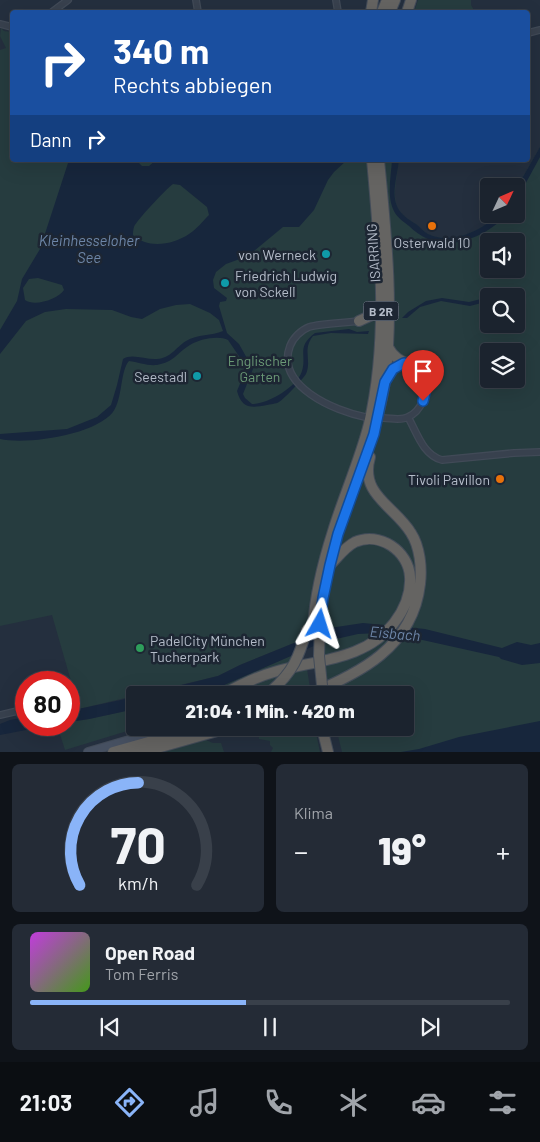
<!DOCTYPE html>
<html lang="de">
<head>
<meta charset="utf-8">
<style>
  body { margin:0; font-family:Barlow,sans-serif; background:#242b36; color:#f1f3f6; height:100vh; display:flex; flex-direction:column; font-size:19px; white-space:nowrap }
  * { box-sizing:border-box; margin:0 }
  p { font-size:16px; color:#a0a4aa }
  .icon { flex:none; width:28px; height:28px; fill:none; stroke:currentColor; stroke-width:2; stroke-linecap:round; stroke-linejoin:round }
  .map { position:relative; height:752px; overflow:hidden }
  .details { display:flex; flex-direction:column; gap:12px; padding:12px; background:#0f1319; flex:1 }
  .details>* { flex:none }
  .top-card { position:absolute; left:10px; top:10px; width:520px; height:152px; border-radius:5px; box-shadow:0 5px 20px #0002,0 0 0 1px #39404a; background:#1a4fa0; color:#fff; overflow:hidden }
  .needle { width:32px; rotate:46deg }
  .controls { position:absolute; left:480px; top:178px; display:grid; gap:10px }
  .controls a { display:grid; place-items:center; width:45px; height:45px; border-radius:5px; background:#1b232e; box-shadow:0 5px 20px #0002,0 0 0 1px #39404a; font-size:25px }
  .speed { position:absolute; left:15px; top:671px; display:flex; gap:10px; font-size:25px; font-weight:700; text-align:center }
  .speed>* { display:grid; place-content:center; width:65px; height:65px; border-radius:50%; background:#1b232e; box-shadow:0 5px 20px #0002,0 0 0 1px #39404a; line-height:1 }
  .speed .limit { border:8px solid #d22; background:#fff; color:#111 }
  .pin { position:absolute; display:grid; place-items:center; width:42px; height:42px; color:#fff; margin:-51px -21px; border-radius:50% 50% 50% 0; rotate:-45deg; box-shadow:0 0 5px #0007 }
  .pin .icon { rotate:45deg }
  .me { position:absolute; width:55px; margin:-28px; rotate:6deg; stroke-linejoin:round; filter:drop-shadow(0 0 4px #0008) }
  .turn { display:flex; align-items:center; gap:18px; height:105px; padding:0 20px; font-size:22px }
  .turn .icon { width:65px; height:65px; stroke-width:2.5 }
  .turn b { display:block; font-size:35px; line-height:42px }
  .then { display:flex; align-items:center; height:48px; padding:0 20px; background:#0003; gap:10px; font-size:19px }
  .big { font-size:38px; font-weight:800; line-height:1.1 }
  .details .card { flex:1; display:flex; flex-direction:column; justify-content:center; gap:8px; min-width:0; padding:0 18px; border-radius:8px; background:#242b36 }
  .details .dial { align-items:center; gap:0 }
  .dial svg { height:130px; overflow:visible; fill:none; stroke:#39404a; stroke-width:7; stroke-linecap:round; text-anchor:middle }
  .dial text { fill:#f1f3f6; stroke:none }
  .song { display:flex; align-items:center; gap:15px }
  .cover { width:60px; height:60px; border-radius:8px; background:linear-gradient(135deg,hsl(290 70% 55%),hsl(100 70% 35%)) }
  .played { height:5px; border-radius:2px; background:linear-gradient(90deg,#8ab4f8 45%,#39404a 45%) }
  .keys { display:flex; justify-content:space-around; direction:ltr }
  .heat { display:flex; justify-content:space-between; align-items:center; font-size:28px; direction:ltr }
  .details .tiles { flex:1; display:grid; gap:12px; grid-template-columns:1fr 1fr }
  .card:last-child { grid-column:span 2 }
  .trip { position:absolute; left:126px; top:686px; width:288px; height:50px; border-radius:5px; background:#1b232e; box-shadow:0 5px 20px #0002,0 0 0 1px #39404a; font-weight:800; line-height:50px; text-align:center }
  .tab-bar { display:flex; height:80px; justify-content:space-around; align-items:center; background:#0b0e12; color:#a0a4aa }
  .tab-bar .icon { width:35px; height:35px }
  .tab-bar .active { color:#8ab4f8 }
  .tab-bar b { font-size:22px; color:#f1f3f6 }
  .map>svg:first-child { display:block }
</style>
</head>
<body>
<div class="map">
<svg width="540" height="752" viewBox="0 0 540 752">
  <rect width="100%" height="100%" fill="#242f3e"/>
  <path fill="#263c3f" fill-rule="evenodd" d="M418 0H471V5L475 12H414Z
    M1 28 4 31 12 32V160H399C398 172 392 195 397 206 401 215 408 219 416 224 420 227 424 232 428 234 451 245 482 231 498 214H516V189L540 147V724L421 752H342L336 728H405V695H327L323 642 299 641 240 665 218 676 79 709 52 615 0 626V50L6 48 0 36ZM489 241H516V269H489ZM489 296H516V324H489ZM489 351H516V379H489Z
    M295 654 280 675 258 695H246L237 686 215 695H190L224 685Z
    M307 669 310 688C299 696 287 695 275 695L297 671Z
    M135 709V728H137L65 750 57 725H69V722L89 719Z
    M268 728H313L316 733 320 752H271L273 748 270 745V741L259 739V733L269 732Z
    M206 740 213 743H221L224 752H164Z"/>
  <path fill="#17263c" fill-rule="evenodd" d="M540 147V157L516 201V189Z
    M69 160H136L142 166H149L156 160H347L334 172 328 180 314 210 299 227H283L248 256 226 264 216 272 213 280 214 288 227 298 226 301 220 302 219 306 227 333 239 344 253 369 243 394 245 398 252 404C268 404 297 387 302 371 307 355 296 347 315 333L349 329 357 332 369 331 368 334 331 333 313 336C302 350 312 360 306 374 303 379 284 399 279 402 276 404 270 404 267 405 251 408 242 409 237 391L246 369 245 365 228 340C219 335 199 339 190 345 177 353 174 362 157 365 147 366 138 362 129 361 120 371 123 398 113 412 95 435 27 445 0 439V434L67 429 97 417 111 405 117 385 123 359C132 353 146 360 157 359 171 358 175 348 186 341 197 334 212 336 223 331L219 320 210 313 190 304 176 305 160 309 142 319 131 317 112 310 66 309 45 312 26 321 0 354V330L17 301 22 279 40 249ZM173 184 180 185 207 207 209 215C203 221 197 229 189 234 173 245 147 249 133 235 133 233 133 230 134 227 136 221 166 189 173 184ZM38 278 62 285 64 290C58 299 35 307 25 300L23 288 29 279Z
    M392 160H399C398 173 391 193 397 206 401 215 408 219 416 224 420 227 424 232 428 234 451 245 482 231 498 214H507C490 234 454 251 428 239 421 236 414 231 409 226 404 222 398 218 395 213 386 198 391 177 392 160Z
    M489 297V301L470 306 441 301 420 307 407 318H402L408 312 426 301 442 298 469 302Z
    M363 623 425 629 502 648 517 642 531 645 540 643V663L522 665 501 659 499 657 409 637 380 633 358 634 323 642 224 685 190 695H142L218 676 240 665 299 641 323 629Z
    M135 697V709L89 719 69 722V711Z
    M26 717V725H52L0 735V724L10 720Z
    M540 721V752H401L419 749 459 737Z"/>
  <g fill="none" stroke-linecap="round" stroke-linejoin="round">
    <g stroke="#414a57" stroke-width="8">
      <path id="minor" d="M196 0 198 12
        M336 0 338 12
        M52 12 68 0
        M0 24 12 27
        M528 33 540 30
        M359 321C345 323 322 323 309 327 301 330 293 338 290 346 275 386 335 411 365 417
        M408 417C417 433 423 455 442 460L514 453 540 452
        M383 418C391 418 401 421 408 417 422 411 428 392 426 378
        M0 715 26 709"/>
    </g>
    <g stroke="#414a57" stroke-width="10">
      <path id="secondary" d="M88 752 153 733"/>
    </g>
    <g stroke="#434c59" stroke-width="12">
      <path id="trunk" d="M371 12 373 0
        M382 12 387 0
        M390 12 395 0
        M407 12 411 0
        M359 321 374 314 380 304
        M388 347C399 368 415 359 426 378
        M363 465C372 438 381 410 385 381 394 307 386 233 379 160
        M313 627C315 595 323 562 333 531 344 495 360 460 369 424 389 337 380 248 372 160
        M222 695C238 686 256 677 274 672 315 660 366 660 394 623 404 610 411 594 410 577 409 551 379 531 355 542 345 547 338 557 330 565
        M264 695 271 691
        M307 695C359 674 413 647 420 584 422 568 420 547 411 533 395 506 359 495 370 457
        M322 728 328 752
        M153 733 171 728
        M113 752 198 728
        M136 752 157 748 228 728"/>
    </g>
    <use href="#minor" stroke="#38414e" stroke-width="5.5"/>
    <use href="#secondary" stroke="#465061" stroke-width="8"/>
    <use href="#trunk" stroke="#656462" stroke-width="10"/>
    <g stroke="#434c59" stroke-width="12" stroke-linecap="butt">
      <path id="trunk-bridge" d="M320 624 319 656 323 695
        M271 691C293 672 299 657 307 629"/>
    </g>
    <use href="#trunk-bridge" stroke="#656462" stroke-width="10"/>
  </g>
  <g fill="none" stroke-linecap="round" stroke-linejoin="round">
    <g stroke="#114b97" stroke-width="12">
      <path id="route" d="M320 624 323 598 330 565 338 534 374 434 385 382 393 369 404 363C427 367 429 380 423 401"/>
    </g>
    <use href="#route" stroke="#1a73e8" stroke-width="9"/>
  </g>
  <g fill="#e8710a" stroke="#1d2633" stroke-width="2">
    <circle cx="432" cy="226" r="5"/>
    <circle cx="500" cy="479" r="5"/>
  </g>
  <g fill="#0f9aa8" stroke="#1d2633" stroke-width="2">
    <circle cx="326" cy="254" r="5"/>
    <circle cx="225" cy="283" r="5"/>
    <circle cx="197" cy="376" r="5"/>
  </g>
  <circle fill="#2e9e5b" stroke="#1d2633" stroke-width="2" cx="140" cy="648" r="5"/>
  <g text-anchor="middle" dominant-baseline="central" stroke-width="5" stroke-linejoin="round" paint-order="stroke">
    <rect fill="#1d2633" stroke="#878f9c" stroke-width="1" x="363.5" y="301.5" width="35" height="19" rx="4"/>
    <g font-size="12" font-weight="bold" fill="#b4bcc9">
      <text x="381" y="311">B 2R</text>
    </g>
    <g font-size="14" fill="#b4bcc9" stroke="#1d2633" text-anchor="end">
      <text x="432" y="242" text-anchor="middle">Osterwald 10</text>
      <text x="316" y="254">von Werneck</text>
      <text x="235" y="275" text-anchor="start">Friedrich Ludwig<tspan x="235" dy="16">von Sckell</tspan></text>
      <text x="187" y="376">Seestadl</text>
      <text x="490" y="479">Tivoli Pavillon</text>
      <text x="150" y="640" text-anchor="start">PadelCity München<tspan x="150" dy="16">Tucherpark</tspan></text>
    </g>
    <g font-size="14" fill="#b4bcc9" stroke="#1d2633">
      <text transform="translate(373 253) rotate(-94)">ISARRING</text>
    </g>
    <g font-size="14" fill="#6b9a76" stroke="#1d2633">
      <text x="260" y="360">Englischer<tspan x="260" dy="16">Garten</tspan></text>
    </g>
    <g font-size="15" font-style="italic" fill="#6d86a8" stroke="#1d2633">
      <text x="89" y="240">Kleinhesseloher<tspan x="89" dy="17">See</tspan></text>
      <text transform="translate(395 633) rotate(5)">Eisbach</text>
    </g>
  </g>
</svg>
<div class="controls">
<a><svg class="needle" viewBox="-14 -14 28 28"><path d="M0-13l5 13h-10z" fill="#e53935"/><path d="M0 13l5-13h-10z" fill="#a0a4aa"/></svg></a>
<a><svg class="icon" aria-label="sound" viewBox="0 0 24 24"><path d="M4 9h4l5-4v14l-5-4H4zM17 9q2 3 0 6"/></svg></a>
<a><svg class="icon" aria-label="search" viewBox="0 0 24 24"><circle cx="10" cy="10" r="6"/><path d="M15 15l6 6"/></svg></a>
<a><svg class="icon" aria-label="layers" viewBox="0 0 24 24"><path d="M12 4l9 5-9 5-9-5zM3 14l9 5 9-5"/></svg></a>
</div>
<div class="speed"><div class="limit">80</div></div>
<div class="pin" style="left:423px;top:401px;background:#d93025"><svg class="icon" aria-label="arrive" viewBox="0 0 24 24"><path d="M6 21V4h12l-3 4 3 4H6"/></svg></div>
<svg class="me" style="left:320px;top:624px" viewBox="-20 -20 40 40"><path d="M0-17L14 15 0 8-14 15z" fill="#1a73e8" stroke="#fff" stroke-width="4"/></svg>
<div class="trip">21:04 · 1 Min. · 420 m</div>
<div class="top-card">
<div class="turn"><svg class="icon" aria-label="right" viewBox="0 0 24 24"><path d="M7 20v-9h11M14 6l5 5-5 5"/></svg><div><b>340 m</b>Rechts abbiegen</div></div>
<div class="then">Dann<svg class="icon" aria-label="right" viewBox="0 0 24 24"><path d="M7 20v-9h11M14 6l5 5-5 5"/></svg></div>
</div>
</div>
<section class="details">
<div class="tiles">
<div class="card dial"><svg viewBox="0 0 100 80">
<path d="M14 69A42 42 0 1 1 86 69"/>
<path d="M14 69A42 42 0 0 1 50 6" stroke="#8ab4f8"/>
<text x="50" y="56" font-size="32" font-weight="700">70</text>
<text x="50" y="72" font-size="11">km/h</text>
</svg></div>
<div class="card"><p>Klima</p>
<div class="heat"><a>−</a><b class="big">19°</b><a>+</a></div>
</div>
<div class="card">
<div class="song"><i class="cover"></i><div><b>Open Road</b><p>Tom Ferris</p></div></div>
<div class="played"></div>
<div class="keys"><svg class="icon" aria-label="previous" viewBox="0 0 24 24"><path d="M18 5L8 12l10 7zM5 5v14"/></svg><svg class="icon" aria-label="pause" viewBox="0 0 24 24"><path d="M8 5v14M16 5v14"/></svg><svg class="icon" aria-label="next" viewBox="0 0 24 24"><path d="M6 5l10 7-10 7zM19 5v14"/></svg></div>
</div>
</div>
</section>
<nav class="tab-bar">
<b>21:03</b>
<svg class="icon active" aria-label="directions" viewBox="0 0 24 24"><path d="M12 3l9 9-9 9-9-9zM9 14v-3h6M13 9l2 2-2 2"/></svg>
<svg class="icon" aria-label="music" viewBox="0 0 24 24"><path d="M9 18V5l10-2v13"/><circle cx="6" cy="18" r="3"/><circle cx="16" cy="16" r="3"/></svg>
<svg class="icon" aria-label="phone" viewBox="0 0 24 24"><path d="M5 4h4l2 5-3 2q2 4 5 5l2-3 5 2v4C11 20 4 13 5 4z"/></svg>
<svg class="icon" aria-label="climate" viewBox="0 0 24 24"><path d="M12 3v18M4 7l16 10M4 17L20 7"/></svg>
<svg class="icon" aria-label="car" viewBox="0 0 24 24"><path d="M5 17H2v-5l4-1 3-4h7l3 4 3 1v5h-3M9 17h6M6 11h13"/><circle cx="7" cy="17" r="2"/><circle cx="17" cy="17" r="2"/></svg>
<svg class="icon" aria-label="filters" viewBox="0 0 24 24"><path d="M4 7h16M4 17h16"/><circle cx="9" cy="7" r="2"/><circle cx="15" cy="17" r="2"/></svg>
</nav>
</body>
</html>
